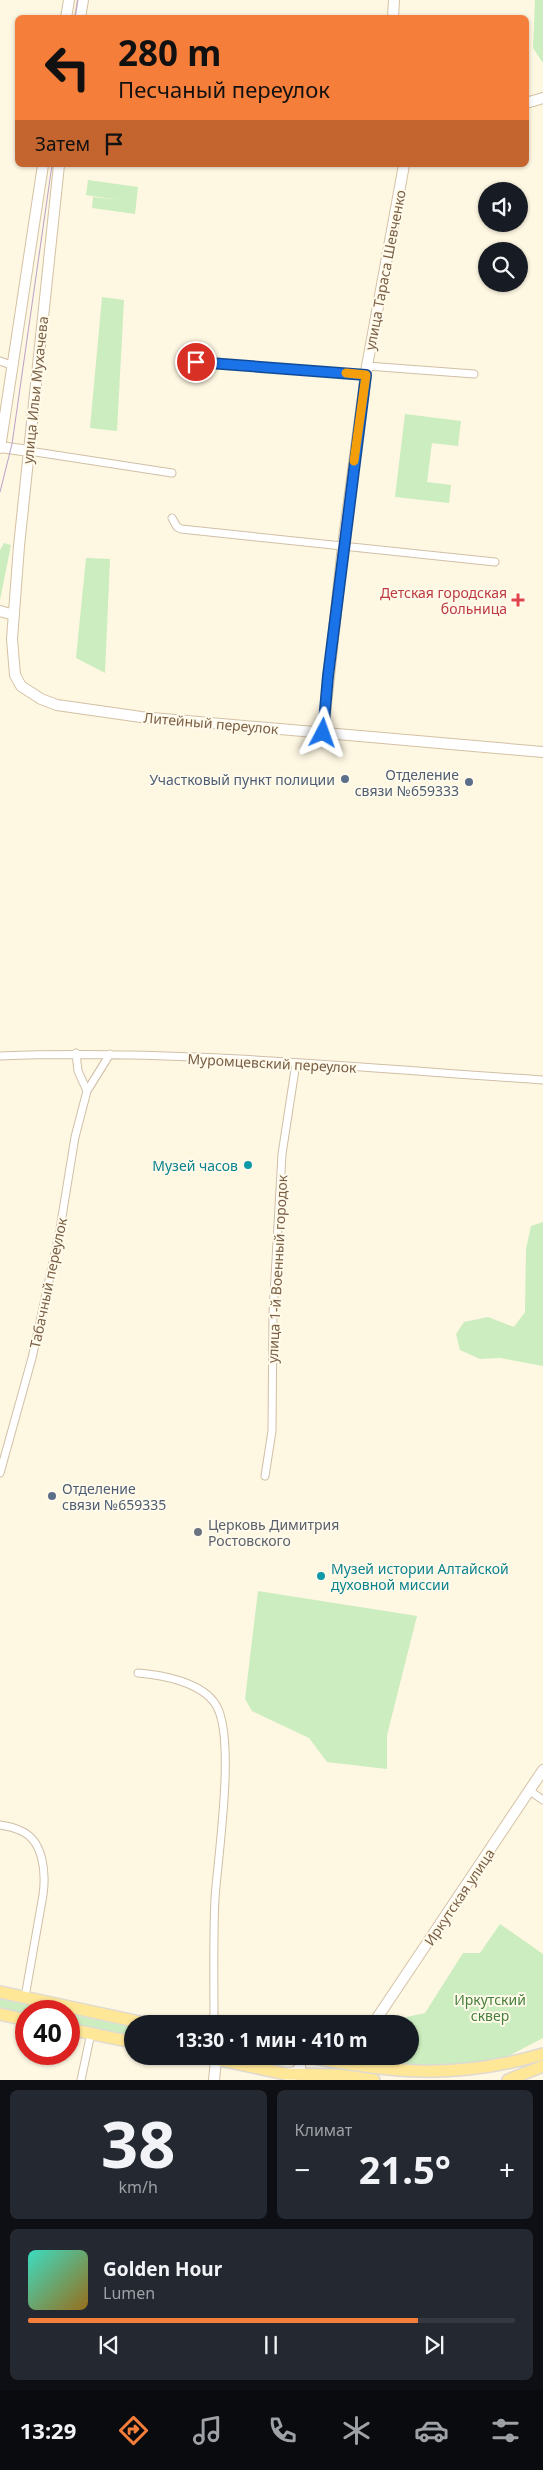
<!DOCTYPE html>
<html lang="ru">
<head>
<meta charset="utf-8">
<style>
  body { margin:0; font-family:"Noto Sans",sans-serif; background:#242831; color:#f1f3f6; height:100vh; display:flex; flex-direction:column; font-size:19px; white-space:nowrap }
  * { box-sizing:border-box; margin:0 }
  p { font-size:16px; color:#9ea1a6 }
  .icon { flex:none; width:28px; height:28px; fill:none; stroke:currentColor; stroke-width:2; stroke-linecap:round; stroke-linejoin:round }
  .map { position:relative; height:2080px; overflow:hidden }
  .details { display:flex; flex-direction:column; gap:10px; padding:10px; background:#0d0f14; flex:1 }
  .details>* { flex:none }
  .hud { position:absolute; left:15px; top:15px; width:514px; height:152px; border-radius:8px; box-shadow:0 1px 4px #0004; background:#f57e3a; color:#111; overflow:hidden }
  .fabs { position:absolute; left:478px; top:182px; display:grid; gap:10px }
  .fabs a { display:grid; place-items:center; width:50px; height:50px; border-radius:50%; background:#171b24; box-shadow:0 1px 4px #0004; font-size:25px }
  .speed { position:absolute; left:15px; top:2000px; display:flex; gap:10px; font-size:25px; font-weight:700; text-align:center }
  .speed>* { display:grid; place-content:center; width:65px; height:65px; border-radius:50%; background:#171b24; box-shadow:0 1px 4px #0004; line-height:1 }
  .speed .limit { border:8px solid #d22; background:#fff; color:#111 }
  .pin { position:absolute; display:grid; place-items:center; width:42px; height:42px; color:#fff; margin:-21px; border:2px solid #fff; border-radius:50%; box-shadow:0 1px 5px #0007 }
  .me { position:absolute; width:55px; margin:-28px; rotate:4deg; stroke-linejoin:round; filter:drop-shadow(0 0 4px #0008) }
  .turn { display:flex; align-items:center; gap:18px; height:105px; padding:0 20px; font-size:22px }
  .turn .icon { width:65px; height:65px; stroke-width:2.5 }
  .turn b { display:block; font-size:35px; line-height:42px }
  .then { display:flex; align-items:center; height:48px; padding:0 20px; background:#0003; gap:10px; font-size:19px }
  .big { font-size:38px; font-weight:700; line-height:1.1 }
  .details .widget { flex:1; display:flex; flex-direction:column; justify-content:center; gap:8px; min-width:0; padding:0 18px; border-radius:8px; background:#242831 }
  .details .dial { align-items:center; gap:0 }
  .dial b { font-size:65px; line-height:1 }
  .song { display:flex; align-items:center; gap:15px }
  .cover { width:60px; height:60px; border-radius:8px; background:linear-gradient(135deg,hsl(170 70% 55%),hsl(40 70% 35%)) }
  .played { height:5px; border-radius:2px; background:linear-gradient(90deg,#f57e3a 80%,#363941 80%) }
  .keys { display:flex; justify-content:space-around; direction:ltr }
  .heat { display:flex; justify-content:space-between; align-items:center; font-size:28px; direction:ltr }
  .details .tiles { flex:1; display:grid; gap:10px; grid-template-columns:1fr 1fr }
  .widget:last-child { grid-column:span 2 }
  .trip { position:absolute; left:124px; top:2015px; width:295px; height:50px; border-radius:25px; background:#171b24; box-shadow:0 1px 4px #0004; font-weight:700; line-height:50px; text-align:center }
  .tab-bar { display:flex; height:80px; justify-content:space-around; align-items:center; background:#090b0e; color:#9ea1a6 }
  .tab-bar .icon { width:35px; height:35px }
  .tab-bar .selected { color:#f57e3a }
  .tab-bar b { font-size:22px; color:#f1f3f6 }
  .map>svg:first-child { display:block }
</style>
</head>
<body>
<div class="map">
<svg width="543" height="2080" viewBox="0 0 543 2080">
  <rect width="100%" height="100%" fill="#fef7e2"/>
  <path fill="#cbedbf" d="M535 0H543V63L533 48Z
    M88 180 138 187 135 214 92 208 93 197 119 200 86 195Z
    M102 297 124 300 117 431 90 428Z
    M405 414 461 421 458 446 432 443 427 482 451 485 449 503 395 497Z
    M4 543 11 545 0 600V550Z
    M86 558 110 559 105 673 76 658Z
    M543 1222V1366L500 1358 480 1359 460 1350 456 1334 464 1322 488 1317 514 1327 525 1312 526 1249 531 1226Z
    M258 1591 417 1616 387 1735V1769L327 1762 309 1738 252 1711 245 1699Z
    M500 1924 543 1954V2038L499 2061 440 2069 391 2062 388 2056H410V2024H398L402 2018 425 2013 463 1953H480Z
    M0 1999 57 2011H26V2014L0 2008Z
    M69 2014 132 2027V2036L69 2023Z"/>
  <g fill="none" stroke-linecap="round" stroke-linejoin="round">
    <g stroke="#d1bfa7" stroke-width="9">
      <path id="street" d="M0 361 11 365
        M196 362 366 375
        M367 366 474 374
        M29 451 172 473
        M172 518 177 527 181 529 495 562
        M76 1053 78 1071 87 1091 110 1054
        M0 1056C180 1049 363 1068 543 1080
        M0 1473 32 1358 59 1235 75 1137 87 1091
        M265 1476 272 1431 273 1313 282 1154 296 1063
        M138 1673C162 1675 202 1682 216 1705 236 1738 218 1855 215 1898 213 1940 214 1982 214 2024
        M530 1791 543 1800
        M0 1825C6 1826 13 1827 19 1830 44 1839 46 1873 43 1895L25 1997
        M81 2080 91 2033"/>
    </g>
    <g stroke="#d4c1a4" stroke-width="12">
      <path id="secondary" d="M66 18 69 0
        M80 18 83 0
        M393 18 394 0
        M526 103 543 98
        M59 165 19 546 12 639 15 675 21 686 41 699 57 705 141 717 543 752
        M0 447 29 451
        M0 448 43 165
        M0 611 14 615
        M323 733 343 546 367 366 404 165
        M373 2024 543 1770
        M214 2080 216 2060
        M291 2080 286 2074 296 2072 300 2067V2061L294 2056"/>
    </g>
    <g stroke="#dfd9d3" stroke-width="14">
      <path id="primary" d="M0 1992 149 2024
        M0 2014 26 2020
        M69 2029 132 2042
        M201 2056 286 2074 338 2075 374 2080
        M303 2056C393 2073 455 2080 543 2054
        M508 2080 543 2066"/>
    </g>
    <use href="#street" stroke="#fff" stroke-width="7"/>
    <use href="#secondary" stroke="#fff" stroke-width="10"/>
    <use href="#primary" stroke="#ffe798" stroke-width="11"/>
    <path stroke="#bb9fc9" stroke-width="1" d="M75 18 78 0
      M0 492 12 444 52 165"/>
  </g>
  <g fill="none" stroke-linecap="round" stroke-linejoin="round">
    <g stroke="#114b97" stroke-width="12">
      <path id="route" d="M196 362 366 375 328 676 323 733"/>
    </g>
    <use href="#route" stroke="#1a73e8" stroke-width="9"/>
    <path stroke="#f59e0b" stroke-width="9" d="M346 373 366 375 354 461"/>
  </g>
  <path fill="#e0444e" stroke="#fffaea" stroke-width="2" d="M515.5 592.5h5v5h5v5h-5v5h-5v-5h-5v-5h5z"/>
  <g fill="#5c6f8a" stroke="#fffaea" stroke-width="2">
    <circle cx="345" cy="779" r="5"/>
    <circle cx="469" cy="782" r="5"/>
    <circle cx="52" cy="1496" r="5"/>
  </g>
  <g fill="#0f9aa8" stroke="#fffaea" stroke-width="2">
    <circle cx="248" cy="1165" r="5"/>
    <circle cx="321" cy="1576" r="5"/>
  </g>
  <circle fill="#6b7280" stroke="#fffaea" stroke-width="2" cx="198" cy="1532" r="5"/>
  <g text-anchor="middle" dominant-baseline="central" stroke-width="4" stroke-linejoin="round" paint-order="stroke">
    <g font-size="14" fill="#795f46" stroke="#fffaea">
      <text transform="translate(385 270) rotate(-79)">улица Тараса Шевченко</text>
      <text transform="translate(35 390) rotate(-84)">улица Ильи Мухачева</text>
      <text transform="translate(211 723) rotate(5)">Литейный переулок</text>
      <text transform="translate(272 1063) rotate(3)">Муромцевский переулок</text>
      <text transform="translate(277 1269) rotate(-87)">улица 1-й Военный городок</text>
      <text transform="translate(48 1283) rotate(-78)">Табачный переулок</text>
      <text transform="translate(459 1897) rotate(-56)">Иркутская улица</text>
    </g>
    <g font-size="14" fill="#be3a42" stroke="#fffaea" text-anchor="end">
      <text x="507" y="592">Детская городская<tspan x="507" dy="16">больница</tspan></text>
    </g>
    <g font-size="14" fill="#4e5e75" stroke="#fffaea" text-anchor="end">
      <text x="459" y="774">Отделение<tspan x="459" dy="16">связи №659333</tspan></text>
      <text x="335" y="779">Участковый пункт полиции</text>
      <text x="62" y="1488" text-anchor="start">Отделение<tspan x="62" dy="16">связи №659335</tspan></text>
    </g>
    <g font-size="14" fill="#0d838f" stroke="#fffaea" text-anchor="end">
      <text x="238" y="1165">Музей часов</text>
      <text x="331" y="1568" text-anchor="start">Музей истории Алтайской<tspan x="331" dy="16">духовной миссии</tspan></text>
    </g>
    <g font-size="14" fill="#5b616d" stroke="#fffaea" text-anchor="start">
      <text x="208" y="1524">Церковь Димитрия<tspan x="208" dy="16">Ростовского</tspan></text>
    </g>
    <g font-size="14" fill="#47803c" stroke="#fffaea">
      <text x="490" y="1999">Иркутский<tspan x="490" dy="16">сквер</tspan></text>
    </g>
  </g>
</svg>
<div class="fabs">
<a><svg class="icon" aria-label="sound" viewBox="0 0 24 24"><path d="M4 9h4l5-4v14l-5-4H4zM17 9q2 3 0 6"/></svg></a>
<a><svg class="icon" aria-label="search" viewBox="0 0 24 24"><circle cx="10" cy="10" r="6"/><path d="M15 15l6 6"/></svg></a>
</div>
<div class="speed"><div class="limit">40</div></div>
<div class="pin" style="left:196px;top:362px;background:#d93025"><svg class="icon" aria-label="arrive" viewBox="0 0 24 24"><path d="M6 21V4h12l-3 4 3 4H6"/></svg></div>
<svg class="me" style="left:323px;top:733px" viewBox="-20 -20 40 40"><path d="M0-17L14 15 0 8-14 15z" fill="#1a73e8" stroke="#fff" stroke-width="4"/></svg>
<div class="trip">13:30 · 1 мин · 410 m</div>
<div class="hud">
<div class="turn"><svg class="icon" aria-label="left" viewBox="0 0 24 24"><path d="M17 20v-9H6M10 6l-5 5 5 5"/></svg><div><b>280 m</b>Песчаный переулок</div></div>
<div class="then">Затем<svg class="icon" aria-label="arrive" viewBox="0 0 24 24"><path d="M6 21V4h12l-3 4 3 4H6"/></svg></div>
</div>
</div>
<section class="details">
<div class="tiles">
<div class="widget dial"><b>38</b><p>km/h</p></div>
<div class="widget"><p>Климат</p>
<div class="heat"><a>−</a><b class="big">21.5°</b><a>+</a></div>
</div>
<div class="widget">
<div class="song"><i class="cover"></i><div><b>Golden Hour</b><p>Lumen</p></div></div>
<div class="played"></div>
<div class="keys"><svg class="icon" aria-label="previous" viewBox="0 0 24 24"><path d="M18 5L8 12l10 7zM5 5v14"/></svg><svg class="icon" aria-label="pause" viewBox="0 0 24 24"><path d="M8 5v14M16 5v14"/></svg><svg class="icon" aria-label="next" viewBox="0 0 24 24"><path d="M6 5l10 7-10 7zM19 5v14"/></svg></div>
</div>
</div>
</section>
<nav class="tab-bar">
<b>13:29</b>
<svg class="icon selected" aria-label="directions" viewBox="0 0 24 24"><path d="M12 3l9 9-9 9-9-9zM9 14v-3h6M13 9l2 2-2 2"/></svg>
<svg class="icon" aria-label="music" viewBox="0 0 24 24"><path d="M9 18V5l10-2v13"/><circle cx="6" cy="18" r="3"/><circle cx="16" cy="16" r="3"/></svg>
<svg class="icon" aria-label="phone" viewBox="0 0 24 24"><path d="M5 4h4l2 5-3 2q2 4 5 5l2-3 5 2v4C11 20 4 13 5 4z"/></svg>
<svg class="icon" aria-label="climate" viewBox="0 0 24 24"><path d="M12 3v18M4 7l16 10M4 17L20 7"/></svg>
<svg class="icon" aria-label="car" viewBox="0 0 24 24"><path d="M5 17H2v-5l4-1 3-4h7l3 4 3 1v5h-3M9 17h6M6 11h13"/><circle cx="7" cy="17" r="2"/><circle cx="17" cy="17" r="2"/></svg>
<svg class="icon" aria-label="filters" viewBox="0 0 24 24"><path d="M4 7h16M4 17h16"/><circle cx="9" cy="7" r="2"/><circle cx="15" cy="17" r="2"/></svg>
</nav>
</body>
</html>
